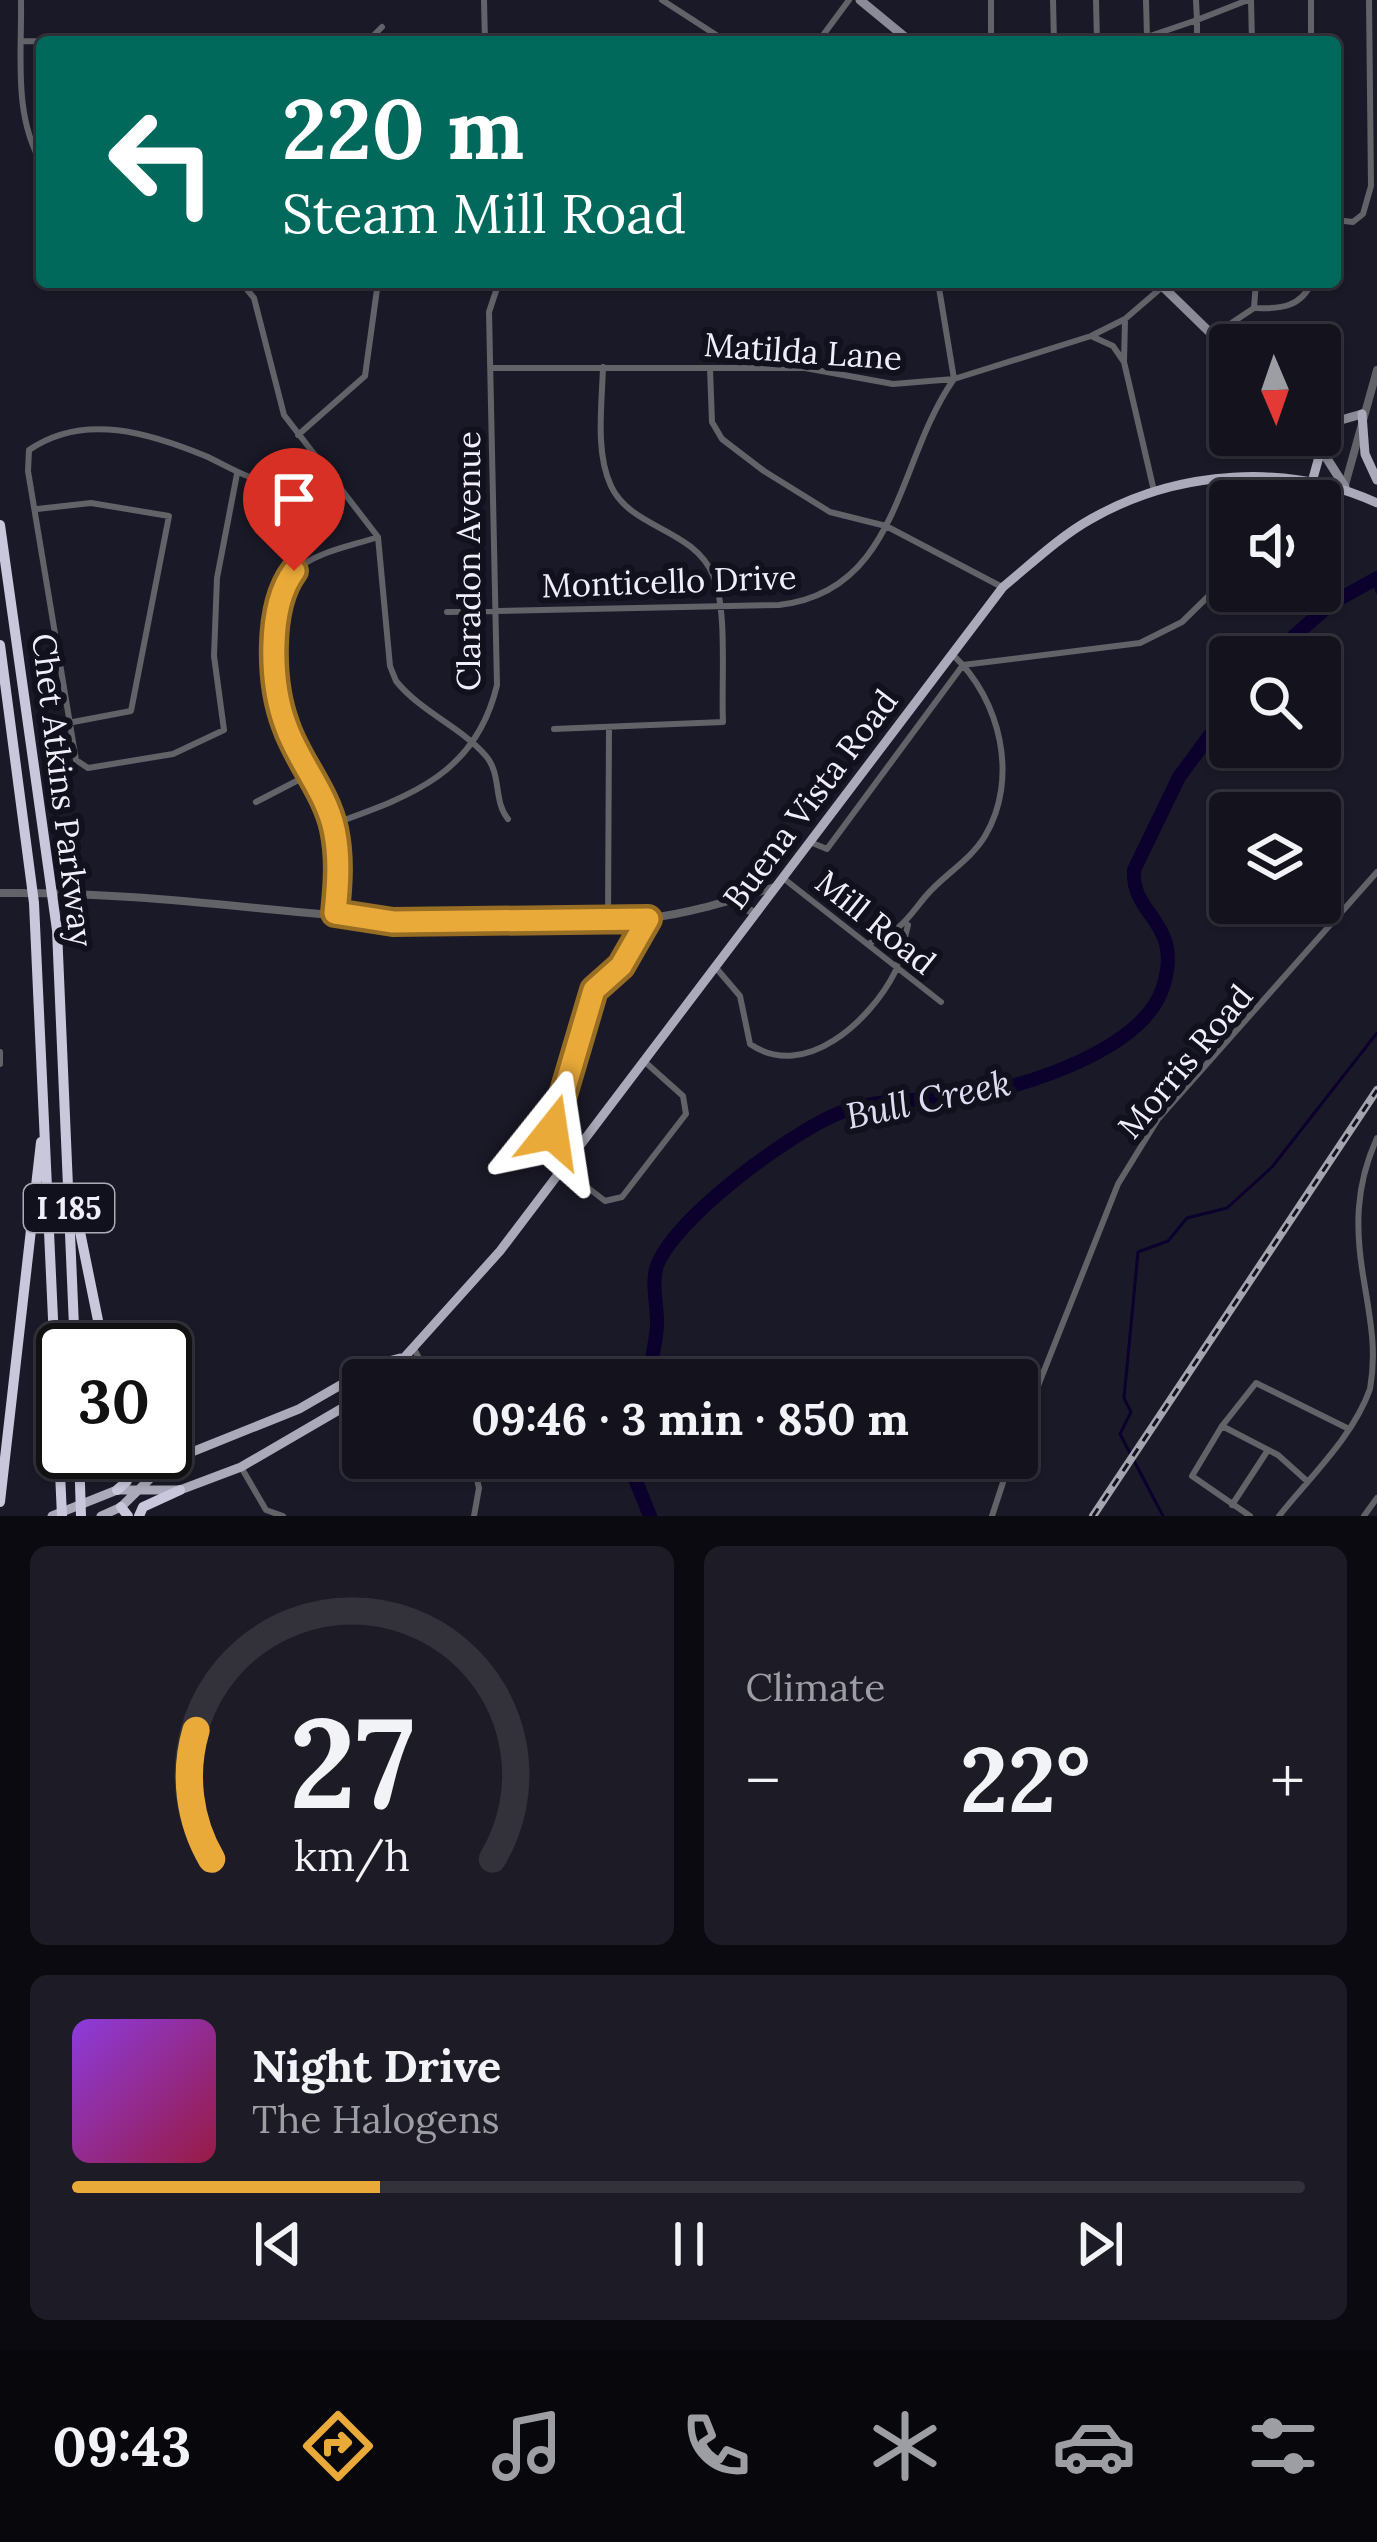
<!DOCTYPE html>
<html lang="en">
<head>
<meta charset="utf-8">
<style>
  body { margin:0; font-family:Lora,serif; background:#1d1c26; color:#f1f3f6; height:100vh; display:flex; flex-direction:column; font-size:45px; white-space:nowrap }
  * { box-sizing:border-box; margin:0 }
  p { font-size:39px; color:#9d9ea4 }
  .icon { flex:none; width:66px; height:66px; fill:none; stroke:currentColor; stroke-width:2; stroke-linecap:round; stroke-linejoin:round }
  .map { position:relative; height:1516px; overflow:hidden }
  .sheet { display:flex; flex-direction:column; gap:30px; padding:30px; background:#0b0a10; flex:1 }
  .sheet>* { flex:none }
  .banner { position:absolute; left:36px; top:36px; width:1305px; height:252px; border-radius:12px; box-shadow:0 3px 9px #0004,0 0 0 3px #33323b; background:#00695c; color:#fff; overflow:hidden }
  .needle { width:78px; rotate:178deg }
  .buttons { position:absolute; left:1209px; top:324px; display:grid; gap:24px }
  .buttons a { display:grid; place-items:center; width:132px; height:132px; border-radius:12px; background:#14131d; box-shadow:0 3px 9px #0004,0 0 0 3px #33323b; font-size:60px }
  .speed { position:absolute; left:36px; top:1323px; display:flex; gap:24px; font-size:60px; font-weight:700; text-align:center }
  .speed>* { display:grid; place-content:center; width:156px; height:156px; border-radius:50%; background:#14131d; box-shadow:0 3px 9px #0004,0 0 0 3px #33323b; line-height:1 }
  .speed .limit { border:6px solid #111; border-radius:18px; background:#fff; color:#111 }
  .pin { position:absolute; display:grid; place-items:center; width:102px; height:102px; color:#fff; margin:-123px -51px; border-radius:50% 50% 50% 0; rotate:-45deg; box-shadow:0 0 12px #0007 }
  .pin .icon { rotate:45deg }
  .me { position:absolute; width:132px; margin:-66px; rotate:15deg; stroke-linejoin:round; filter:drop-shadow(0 0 9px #0008) }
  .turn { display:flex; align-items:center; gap:42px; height:252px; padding:0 48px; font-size:54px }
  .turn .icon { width:156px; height:156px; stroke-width:2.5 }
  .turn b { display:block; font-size:84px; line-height:102px }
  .big { font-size:90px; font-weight:700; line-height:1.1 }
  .sheet .card { flex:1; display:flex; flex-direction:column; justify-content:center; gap:18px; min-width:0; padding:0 42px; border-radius:18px; background:#1d1c26 }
  .sheet .dial { align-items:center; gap:0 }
  .dial svg { height:312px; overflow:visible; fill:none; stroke:#33323b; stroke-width:7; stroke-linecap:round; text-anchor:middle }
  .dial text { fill:#f1f3f6; stroke:none }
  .song { display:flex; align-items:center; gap:36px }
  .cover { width:144px; height:144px; border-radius:18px; background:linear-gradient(135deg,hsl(270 70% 55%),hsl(340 70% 35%)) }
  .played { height:12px; border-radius:6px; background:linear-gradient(90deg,#eaaa39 25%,#33323b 25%) }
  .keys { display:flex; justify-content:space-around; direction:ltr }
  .heat { display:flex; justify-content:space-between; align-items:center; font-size:66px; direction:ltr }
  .sheet .tiles { flex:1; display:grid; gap:30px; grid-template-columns:1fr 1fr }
  .card:last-child { grid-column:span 2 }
  .trip { position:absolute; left:342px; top:1359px; width:696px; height:120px; border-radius:12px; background:#14131d; box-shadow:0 3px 9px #0004,0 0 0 3px #33323b; font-weight:700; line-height:120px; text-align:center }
  .tabs { display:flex; height:192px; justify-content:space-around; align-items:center; background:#08080c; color:#9d9ea4 }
  .tabs .icon { width:84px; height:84px }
  .tabs .current { color:#eaaa39 }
  .tabs b { font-size:54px; color:#f1f3f6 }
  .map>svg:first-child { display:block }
</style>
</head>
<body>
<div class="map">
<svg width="1377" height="1516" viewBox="0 0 1377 1516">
  <rect width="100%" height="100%" fill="#1a1927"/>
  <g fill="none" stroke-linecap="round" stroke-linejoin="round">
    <path stroke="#0c002d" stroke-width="3" d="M1374 580 1377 592
      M1163 1516 1120 1434 1131 1412 1124 1398 1138 1252 1168 1241 1187 1218 1227 1208 1272 1167 1377 1033"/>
    <path stroke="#0c002d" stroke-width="14" d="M1270 657 1332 603 1377 578
      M649 1380C650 1362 656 1344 657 1326 658 1306 650 1281 658 1263 680 1214 789 1134 839 1113 878 1097 923 1102 964 1096 1024 1088 1144 1049 1163 987 1184 921 1131 917 1134 870L1179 777 1230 708
      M636 1458 633 1474 650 1516"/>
    <path stroke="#626269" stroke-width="6" d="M21 0C22 55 13 115 42 164
      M484 0 485 42
      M662 0 727 42
      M991 0V42
      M1053 0 1054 42
      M1096 0 1097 42
      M1146 0 1147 37 1197 20V42
      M1196 0 1197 20 1248 0
      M1251 0 1252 42
      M1311 0V42
      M22 41 229 42
      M367 42 382 27
      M818 42 849 0
      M1335 220 1353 222 1363 214 1371 186 1369 0
      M241 282 254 298 284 415 378 537 390 666 396 681C421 712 461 727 486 756 502 775 493 801 508 819
      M1256 308C1281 309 1301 307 1312 282
      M1091 336 1113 346 1124 362 1154 491
      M1212 336 1254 308 1256 282
      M1124 362 1125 319
      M491 368H805L893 384 954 379 1091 336 1125 319 1168 282
      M710 368 712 422 722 439 764 471 830 512 886 526 1002 587
      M298 435 365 376 378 282
      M237 474 217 578 214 656 224 730 173 754 88 768 76 760 28 471 29 450C84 412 150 433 208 457 229 467 253 483 278 482 294 482 306 470 318 460
      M37 509 91 503 169 516 131 711 73 722
      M447 612 779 605C900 591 896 461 954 379L938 282
      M963 665 1140 643 1182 622 1230 575
      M554 729 723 722C721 684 728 609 713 575 693 528 631 529 611 486 595 452 602 404 603 367
      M256 802 310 774
      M333 824C411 796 476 774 497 685L489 312 499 282
      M810 842 827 849 963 665
      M783 878 941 1002
      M335 913C338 883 342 851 332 822 321 790 301 762 288 731 273 699 267 597 294 572 314 552 352 546 378 537
      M608 921 609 727
      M870 943C903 928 903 924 925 897 943 875 970 861 985 836 1019 779 1001 700 953 655
      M717 969 740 996 750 1044C805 1082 871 1020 895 972 901 958 904 940 908 925
      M0 1052V1064
      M645 1062 683 1096 686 1114 622 1197 605 1201 546 1155 594 990 621 966 648 919
      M414 1349 431 1380
      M1222 1426 1278 1455 1307 1481
      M1017 1439 1118 1184 1158 1119 1377 872
      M472 1458 479 1488 474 1516
      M241 1467 266 1510 283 1516
      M1232 1505 1268 1450
      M992 1516 1011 1458
      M1250 1516 1192 1476 1222 1426 1256 1383 1349 1429
      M1279 1516C1310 1477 1353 1437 1370 1389 1377 1350 1370 1319 1364 1281 1355 1230 1355 1186 1377 1138
      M1364 1516 1377 1498"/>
    <path stroke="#626269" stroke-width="8" d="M1345 485 1377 370
      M0 893C217 890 433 945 650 918 693 913 734 899 775 887
      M729 901 755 913"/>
    <path stroke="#8b8b97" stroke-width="9" d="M860 0 911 42
      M1158 282 1230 352
      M1320 426 1362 414
      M1312 435 1345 487"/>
    <path stroke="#abaaba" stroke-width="9" d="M1362 414 1365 454 1377 480
      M1312 482 1322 446
      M384 1380 500 1251 1003 587C1031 564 1059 537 1091 519 1177 470 1288 462 1377 503
      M52 1516 117 1490H180L241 1467 363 1396
      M101 1516 121 1507 167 1462 299 1409 377 1364 400 1358"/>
    <path stroke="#c8c7db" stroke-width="10" d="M0 525 57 930 75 1350
      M0 645 34 903 62 1516
      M76 1212 104 1350
      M79 1452 81 1516
      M117 1490 127 1481 129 1452
      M0 1502 41 1142
      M121 1507 128 1516
      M139 1516 143 1507 180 1490"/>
    <g stroke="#a4a3ae" stroke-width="8">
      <path id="rail" d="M1093 1516 1377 1090"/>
    </g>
    <use href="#rail" stroke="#11101d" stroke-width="3" stroke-dasharray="9" stroke-linecap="butt"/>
  </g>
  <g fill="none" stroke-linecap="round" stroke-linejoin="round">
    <g stroke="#986e25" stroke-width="30">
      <path id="route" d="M294 571C267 607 270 684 286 726 298 761 326 792 334 829 340 857 338 884 335 913L393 922 648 919 621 966 594 990 552 1132"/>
    </g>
    <use href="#route" stroke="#eaaa39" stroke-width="21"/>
  </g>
  <g text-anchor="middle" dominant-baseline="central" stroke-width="12" stroke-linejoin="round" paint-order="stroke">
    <rect fill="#11101d" stroke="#adacb7" stroke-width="3" x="24" y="1184" width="90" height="48" rx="9"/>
    <g font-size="30" font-weight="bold" fill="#f0eff9">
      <text x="69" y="1208">I 185</text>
    </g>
    <g font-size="33" fill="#f0eff9" stroke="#11101d">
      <text transform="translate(803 351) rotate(4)">Matilda Lane</text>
      <text transform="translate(468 561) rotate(-90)">Claradon Avenue</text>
      <text transform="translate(669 581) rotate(-2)">Monticello Drive</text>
      <text transform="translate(63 790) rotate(83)">Chet Atkins Parkway</text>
      <text transform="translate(810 799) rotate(-53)">Buena Vista Road</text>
      <text transform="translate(876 922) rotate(39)">Mill Road</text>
      <text transform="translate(1185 1061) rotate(-50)">Morris Road</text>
    </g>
    <g font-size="36" font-style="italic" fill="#ddddf2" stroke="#11101d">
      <text transform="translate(928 1099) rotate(-12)">Bull Creek</text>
    </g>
  </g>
</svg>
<div class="buttons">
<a><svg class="needle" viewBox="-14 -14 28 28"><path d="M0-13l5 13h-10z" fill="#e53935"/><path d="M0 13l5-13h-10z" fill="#9d9ea4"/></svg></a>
<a><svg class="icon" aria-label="sound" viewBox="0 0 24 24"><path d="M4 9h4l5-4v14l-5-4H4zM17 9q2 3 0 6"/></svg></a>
<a><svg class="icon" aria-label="search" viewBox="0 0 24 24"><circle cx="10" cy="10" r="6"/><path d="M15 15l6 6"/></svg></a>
<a><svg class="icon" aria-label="layers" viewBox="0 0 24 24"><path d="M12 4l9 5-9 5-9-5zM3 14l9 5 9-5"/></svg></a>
</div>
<div class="speed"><div class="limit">30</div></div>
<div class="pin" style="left:294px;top:571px;background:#d93025"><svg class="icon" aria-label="arrive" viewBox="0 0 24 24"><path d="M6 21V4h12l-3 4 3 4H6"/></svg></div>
<svg class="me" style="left:552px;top:1132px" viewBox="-20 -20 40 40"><path d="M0-17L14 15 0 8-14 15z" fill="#eaaa39" stroke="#fff" stroke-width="4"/></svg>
<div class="trip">09:46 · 3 min · 850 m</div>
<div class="banner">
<div class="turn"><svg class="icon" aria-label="left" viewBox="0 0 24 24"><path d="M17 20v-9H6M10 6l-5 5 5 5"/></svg><div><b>220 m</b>Steam Mill Road</div></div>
</div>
</div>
<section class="sheet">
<div class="tiles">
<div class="card dial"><svg viewBox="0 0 100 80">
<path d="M14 69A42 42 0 1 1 86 69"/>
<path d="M14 69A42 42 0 0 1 10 36" stroke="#eaaa39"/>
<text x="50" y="56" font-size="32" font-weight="700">27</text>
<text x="50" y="72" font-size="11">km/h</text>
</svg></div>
<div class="card"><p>Climate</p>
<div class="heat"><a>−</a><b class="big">22°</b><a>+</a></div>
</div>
<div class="card">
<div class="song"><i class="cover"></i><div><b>Night Drive</b><p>The Halogens</p></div></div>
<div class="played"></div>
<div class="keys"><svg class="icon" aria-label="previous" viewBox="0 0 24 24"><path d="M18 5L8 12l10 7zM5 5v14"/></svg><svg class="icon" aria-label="pause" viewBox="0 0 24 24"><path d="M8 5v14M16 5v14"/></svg><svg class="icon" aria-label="next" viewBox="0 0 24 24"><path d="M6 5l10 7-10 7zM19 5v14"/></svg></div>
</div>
</div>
</section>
<nav class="tabs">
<b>09:43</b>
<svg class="icon current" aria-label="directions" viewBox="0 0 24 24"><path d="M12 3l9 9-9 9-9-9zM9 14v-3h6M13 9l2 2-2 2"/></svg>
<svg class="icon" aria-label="music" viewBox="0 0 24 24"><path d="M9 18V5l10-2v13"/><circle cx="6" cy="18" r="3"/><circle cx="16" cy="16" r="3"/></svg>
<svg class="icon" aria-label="phone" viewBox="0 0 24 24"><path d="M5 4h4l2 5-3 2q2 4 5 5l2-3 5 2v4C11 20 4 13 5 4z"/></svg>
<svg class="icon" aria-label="climate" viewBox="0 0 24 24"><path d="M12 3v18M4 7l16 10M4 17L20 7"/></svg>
<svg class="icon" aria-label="car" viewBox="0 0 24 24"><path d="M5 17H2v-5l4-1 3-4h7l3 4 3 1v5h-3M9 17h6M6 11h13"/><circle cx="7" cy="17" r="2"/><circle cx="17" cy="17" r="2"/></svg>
<svg class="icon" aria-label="filters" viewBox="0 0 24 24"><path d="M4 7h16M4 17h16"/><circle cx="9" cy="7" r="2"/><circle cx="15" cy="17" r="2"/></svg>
</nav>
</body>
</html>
